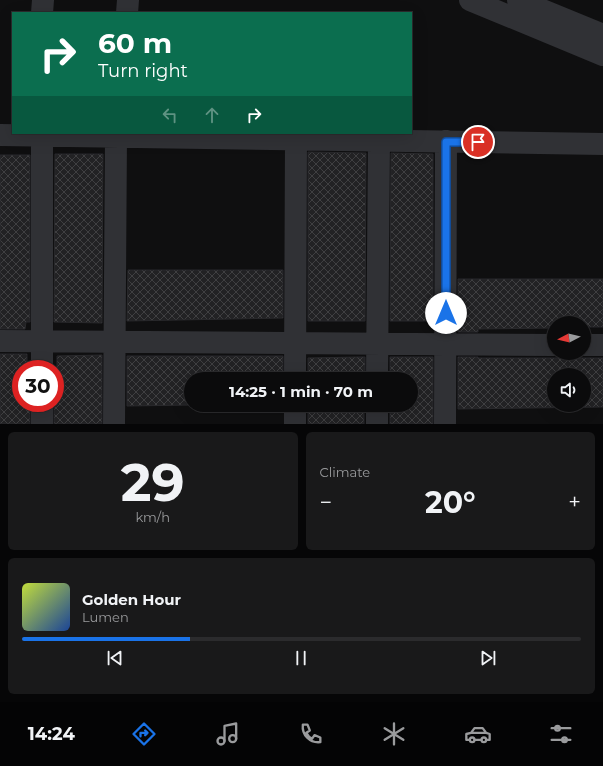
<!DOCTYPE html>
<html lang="en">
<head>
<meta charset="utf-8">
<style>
  body { margin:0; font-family:Montserrat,sans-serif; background:#19191a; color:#f1f3f6; height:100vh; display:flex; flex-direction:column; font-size:15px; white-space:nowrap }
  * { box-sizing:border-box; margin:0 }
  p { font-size:13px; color:#9a9b9d }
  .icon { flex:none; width:22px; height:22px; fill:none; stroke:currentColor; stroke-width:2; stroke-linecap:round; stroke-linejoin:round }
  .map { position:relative; height:424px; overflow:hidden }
  .details { display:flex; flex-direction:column; gap:8px; padding:8px; background:#060607; flex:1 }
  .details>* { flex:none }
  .hud { position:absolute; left:12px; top:12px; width:400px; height:122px; border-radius:0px; box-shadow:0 4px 16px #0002,0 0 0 1px #2b2b2d; background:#0b6e4f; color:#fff; overflow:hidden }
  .needle { width:26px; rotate:263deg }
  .tools { position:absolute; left:547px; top:316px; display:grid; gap:8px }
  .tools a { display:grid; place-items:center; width:44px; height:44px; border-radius:50%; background:#0b0b0c; box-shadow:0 4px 16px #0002,0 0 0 1px #2b2b2d; font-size:20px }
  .speed { position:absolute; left:12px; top:360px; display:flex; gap:8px; font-size:20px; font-weight:700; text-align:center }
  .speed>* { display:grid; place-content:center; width:52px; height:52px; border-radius:50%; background:#0b0b0c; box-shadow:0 4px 16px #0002,0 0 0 1px #2b2b2d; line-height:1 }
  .speed .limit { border:6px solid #d22; background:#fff; color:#111 }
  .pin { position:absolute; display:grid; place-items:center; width:34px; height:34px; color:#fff; margin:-17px; border:2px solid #fff; border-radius:50%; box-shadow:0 1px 4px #0007 }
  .me { position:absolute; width:44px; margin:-22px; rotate:0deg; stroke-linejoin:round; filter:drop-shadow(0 0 3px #0008) }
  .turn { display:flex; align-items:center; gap:14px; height:84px; padding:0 20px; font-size:18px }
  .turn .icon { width:52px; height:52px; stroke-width:2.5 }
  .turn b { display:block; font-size:28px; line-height:34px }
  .lanes { display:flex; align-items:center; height:38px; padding:0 20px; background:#0003; justify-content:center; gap:20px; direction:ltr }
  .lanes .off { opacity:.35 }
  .big { font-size:30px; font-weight:700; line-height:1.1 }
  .details .tile { flex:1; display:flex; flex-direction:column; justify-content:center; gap:6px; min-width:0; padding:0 14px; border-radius:6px; background:#19191a }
  .details .dial { align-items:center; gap:0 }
  .dial b { font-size:52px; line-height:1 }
  .song { display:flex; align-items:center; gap:12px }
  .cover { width:48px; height:48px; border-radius:6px; background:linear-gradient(135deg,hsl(70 70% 55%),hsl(220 70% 35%)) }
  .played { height:4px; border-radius:2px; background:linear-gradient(90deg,#1a73e8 30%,#2b2b2d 30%) }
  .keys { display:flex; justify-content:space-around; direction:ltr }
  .heat { display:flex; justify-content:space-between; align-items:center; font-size:22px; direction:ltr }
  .details .tiles { flex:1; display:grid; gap:8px; grid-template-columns:1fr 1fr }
  .tile:last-child { grid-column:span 2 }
  .trip { position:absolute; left:184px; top:372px; width:234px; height:40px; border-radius:20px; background:#0b0b0c; box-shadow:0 4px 16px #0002,0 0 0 1px #2b2b2d; font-weight:700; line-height:40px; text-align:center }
  .tabs { display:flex; height:64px; justify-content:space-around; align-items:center; background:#040405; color:#9a9b9d }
  .tabs .icon { width:28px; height:28px }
  .tabs .on { color:#1a73e8 }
  .tabs b { font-size:18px; color:#f1f3f6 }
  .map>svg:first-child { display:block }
</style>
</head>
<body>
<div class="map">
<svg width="603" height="424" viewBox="0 0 603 424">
  <defs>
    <pattern id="building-cross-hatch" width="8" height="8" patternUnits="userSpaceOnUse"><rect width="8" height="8" fill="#222224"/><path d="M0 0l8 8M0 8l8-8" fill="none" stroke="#3f3f41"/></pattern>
  </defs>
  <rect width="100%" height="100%" fill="#0f0f10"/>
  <path fill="url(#building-cross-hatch)" stroke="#29292c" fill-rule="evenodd" d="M308 152 366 153 365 321H308Z
    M391 153 433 154V321H390Z
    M55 154H103L102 323 54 322Z
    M0 155H30V322H26L25 329H0Z
    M128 270H283V318L127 321Z
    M458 279H603V327H584V323H554V328L478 329V332H458Z
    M0 354H27V369H21V403H30V424H0Z
    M102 355V424H54V403H57V356Z
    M127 356H283V379H191V405L127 406Z
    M358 357H365V379H308V358Z
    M390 357H433V424H390V405H411V379H390Z
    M458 357H478V358H603V407L458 409ZM554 375H584V405H554Z
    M308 405H364V424H308Z"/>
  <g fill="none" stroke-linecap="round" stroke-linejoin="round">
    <path stroke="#303135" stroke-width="22" d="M42 13 43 0
      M127 13 128 0
      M42 133V369
      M0 135 603 144
      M0 341 554 345
      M584 345H603
      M295 379 296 139
      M377 379 379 140
      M42 403V424
      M114 424 116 136
      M295 424V405
      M377 424V405
      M445 424 446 141"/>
    <path stroke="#303135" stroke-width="22" d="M470 0 603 55
      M518 0 603 35"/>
  </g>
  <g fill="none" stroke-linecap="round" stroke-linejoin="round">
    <g stroke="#114b97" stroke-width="10">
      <path id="route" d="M446 313V142H478"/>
    </g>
    <use href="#route" stroke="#1a73e8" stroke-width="7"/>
  </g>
</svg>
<div class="tools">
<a><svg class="needle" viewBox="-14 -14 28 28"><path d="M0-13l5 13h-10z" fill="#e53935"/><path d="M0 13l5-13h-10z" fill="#9a9b9d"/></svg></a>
<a><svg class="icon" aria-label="sound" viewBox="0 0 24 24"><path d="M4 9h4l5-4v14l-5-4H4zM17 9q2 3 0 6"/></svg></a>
</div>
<div class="speed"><div class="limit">30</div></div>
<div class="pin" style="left:478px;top:142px;background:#d93025"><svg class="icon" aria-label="arrive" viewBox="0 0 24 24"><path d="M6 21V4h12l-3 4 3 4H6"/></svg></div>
<svg class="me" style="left:446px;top:313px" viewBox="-20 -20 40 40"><circle r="19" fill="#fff"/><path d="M0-13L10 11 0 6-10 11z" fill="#1a73e8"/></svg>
<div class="trip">14:25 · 1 min · 70 m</div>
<div class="hud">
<div class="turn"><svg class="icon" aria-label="right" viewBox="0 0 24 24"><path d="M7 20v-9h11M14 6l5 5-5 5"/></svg><div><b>60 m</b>Turn right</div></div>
<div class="lanes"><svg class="icon off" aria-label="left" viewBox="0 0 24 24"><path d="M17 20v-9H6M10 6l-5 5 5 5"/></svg><svg class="icon off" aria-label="ahead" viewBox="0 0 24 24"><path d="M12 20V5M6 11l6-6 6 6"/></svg><svg class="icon" aria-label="right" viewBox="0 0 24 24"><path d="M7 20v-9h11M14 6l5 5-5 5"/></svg></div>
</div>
</div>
<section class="details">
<div class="tiles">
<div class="tile dial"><b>29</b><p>km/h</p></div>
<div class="tile"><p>Climate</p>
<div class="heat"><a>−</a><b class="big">20°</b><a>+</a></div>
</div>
<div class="tile">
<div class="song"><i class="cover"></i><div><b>Golden Hour</b><p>Lumen</p></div></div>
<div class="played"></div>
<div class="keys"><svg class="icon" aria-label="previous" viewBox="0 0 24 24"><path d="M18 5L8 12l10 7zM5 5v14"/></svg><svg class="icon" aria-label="pause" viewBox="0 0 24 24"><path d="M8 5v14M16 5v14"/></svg><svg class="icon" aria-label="next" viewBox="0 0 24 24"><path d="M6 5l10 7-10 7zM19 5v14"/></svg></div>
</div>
</div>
</section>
<nav class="tabs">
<b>14:24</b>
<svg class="icon on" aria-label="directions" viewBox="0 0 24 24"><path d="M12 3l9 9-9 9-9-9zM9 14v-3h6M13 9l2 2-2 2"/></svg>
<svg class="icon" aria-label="music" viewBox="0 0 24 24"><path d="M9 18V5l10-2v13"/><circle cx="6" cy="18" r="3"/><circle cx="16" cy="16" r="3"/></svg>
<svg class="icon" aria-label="phone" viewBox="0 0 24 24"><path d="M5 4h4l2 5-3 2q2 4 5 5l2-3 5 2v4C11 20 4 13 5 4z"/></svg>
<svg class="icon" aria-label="climate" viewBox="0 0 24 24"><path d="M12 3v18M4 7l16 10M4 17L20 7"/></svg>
<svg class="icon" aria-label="car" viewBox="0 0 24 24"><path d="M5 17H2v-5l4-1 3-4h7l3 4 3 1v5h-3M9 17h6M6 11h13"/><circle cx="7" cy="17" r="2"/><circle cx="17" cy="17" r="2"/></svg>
<svg class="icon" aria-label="filters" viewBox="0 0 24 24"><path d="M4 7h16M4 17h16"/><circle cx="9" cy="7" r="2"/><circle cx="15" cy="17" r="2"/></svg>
</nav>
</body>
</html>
